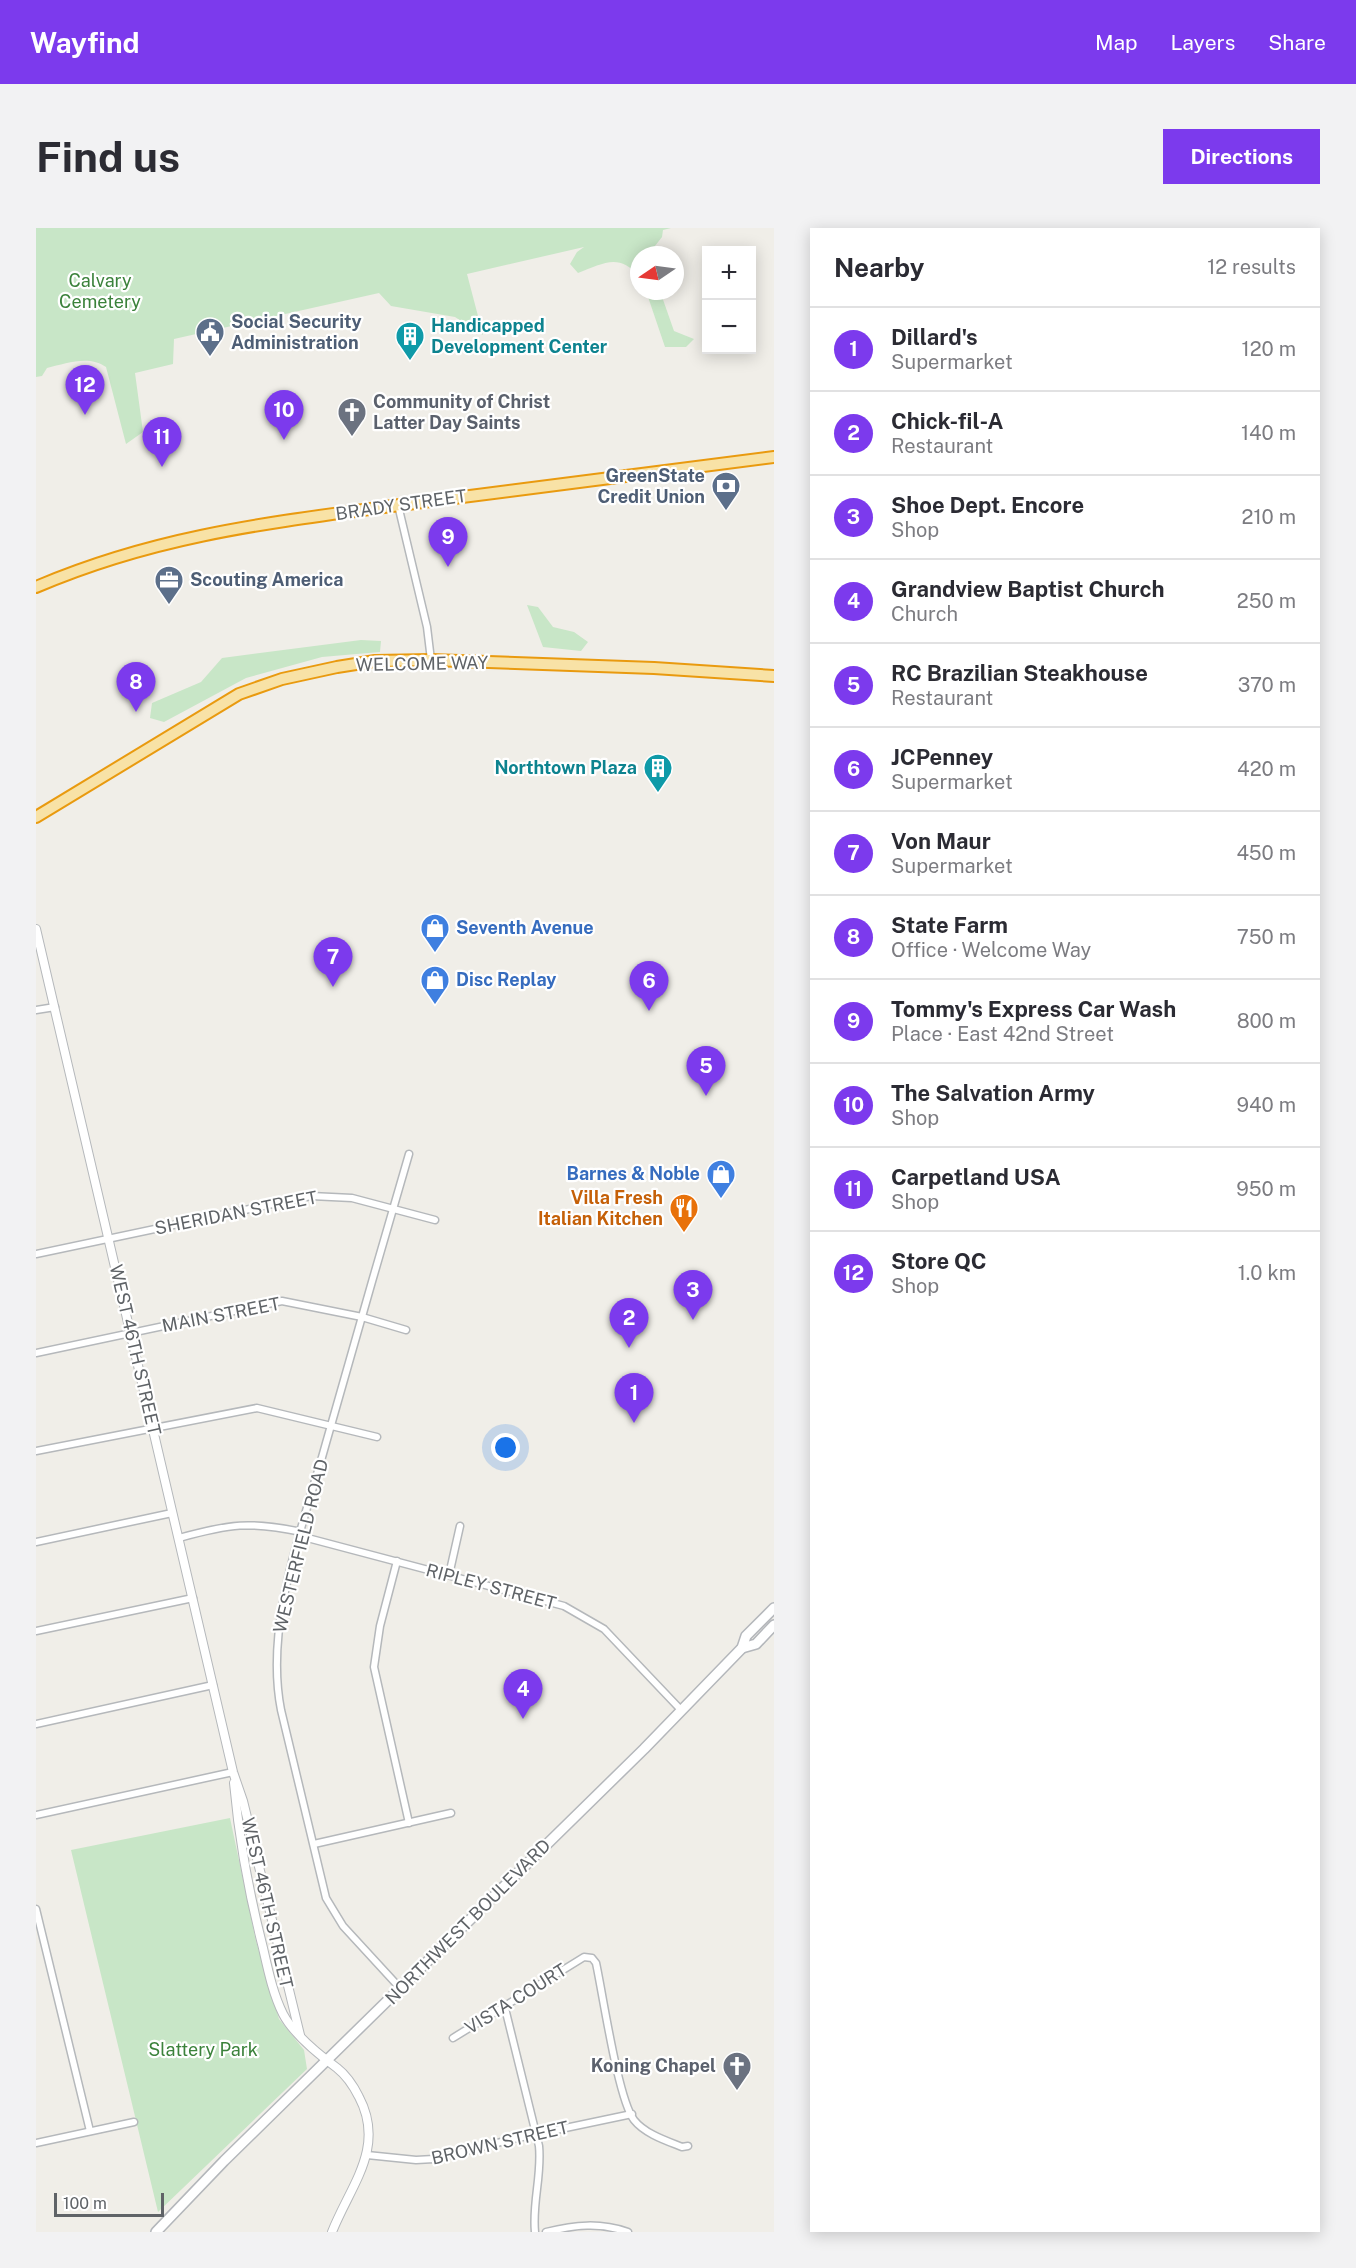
<!DOCTYPE html>
<html lang="en">
<head>
<meta charset="utf-8">
<style>
	body { margin:0; font-family:"Public Sans",sans-serif; background:#f2f2f3; color:#2b2b33 }
	.controls { position:absolute; right:18px; top:18px; display:grid; overflow:hidden; border-radius:0px; box-shadow:0 3px 15px #0003 }
	.controls button { width:54px; height:54px; display:grid; place-items:center; padding:0; border:0; border-bottom:2px solid #e1e1e2; background:#fff; color:#2b2b33; font:30px sans-serif }
	.compass { position:absolute; left:594px; top:18px; width:54px; height:54px; border-radius:50%; background:#fff; box-shadow:0 3px 15px #0003; rotate:257deg }
	.scale { position:absolute; left:18px; bottom:15px; width:110px; box-sizing:border-box; padding-left:6px; border:3px solid #5f6367; border-top:0; font-size:16px; line-height:21px; white-space:nowrap; color:#5f6367; -webkit-text-stroke:4px #fff; paint-order:stroke }
	.you { position:absolute; left:470px; top:1220px; width:21px; height:21px; margin:-15px; border:4px solid #fff; border-radius:50%; background:#1a73e8; box-shadow:0 0 0 9px #1a73e833 }
	.badge { display:grid; place-items:center; width:39px; height:39px; border-radius:50%; background:#7c3aed; color:#fff; font-size:20px; font-weight:700 }
	.pin { position:absolute; translate:-50% -50px; filter:drop-shadow(0 2px 3px #0008) }
	.pin::after { content:''; position:absolute; top:32px; width:21px; height:18px; background:inherit; clip-path:polygon(0 0,100% 0,50% 100%) }
	.list { margin:0; padding:0; list-style:none }
	h2 { display:flex; justify-content:space-between; align-items:center; height:78px; margin:0; padding:0 24px; font-size:26px }
	h2 small { font-size:20px; font-weight:400; color:#7c7c81 }
	.list li { display:grid; grid-template-columns:39px 1fr auto; gap:18px; align-items:center; box-sizing:border-box; height:84px; padding:0 24px; border-top:2px solid #e1e1e2 }
	.list b { display:block; font-size:22px; white-space:nowrap }
	.list p { margin:0; font-size:20px; white-space:nowrap; color:#7c7c81 }
	.list em { font-size:20px; font-style:normal; color:#7c7c81 }
	.map { position:relative; flex:none; width:738px; height:2004px; overflow:hidden; border-radius:0px }
	header { display:flex; align-items:center; gap:36px; box-sizing:border-box; height:84px; padding:0 30px; background:#7c3aed; color:#fff }
	header strong { font-size:28px }
	nav { display:flex; gap:33px; margin-inline-start:auto; font-size:21px }
	.intro { display:flex; align-items:center; justify-content:space-between; box-sizing:border-box; height:144px; padding:0 36px }
	h1 { margin:0; font-size:42px }
	.button { padding:15px 27px; border-radius:0px; background:#7c3aed; color:#fff; font-size:21px; font-weight:700 }
	main { display:flex; gap:36px; padding:0 36px }
	aside { flex:1; background:#fff; border-radius:0px; box-shadow:0 3px 15px #0003 }
	.map>svg:first-child { display:block }
</style>
</head>
<body>
<header>
<strong>Wayfind</strong>
<nav><a>Map</a><a>Layers</a><a>Share</a></nav>
</header>
<div class="intro"><h1>Find us</h1><a class="button">Directions</a></div>
<main>
<div class="map">
<svg width="738" height="2004" viewBox="0 0 738 2004">
	<rect width="100%" height="100%" fill="#f0eee8"/>
	<!-- green -->
	<g fill="#c8e6c7">
		<path d="M 0,0 L 635,0 L 627,2 L 626,9 L 615,23 L 616,27 L 603,27 L 603,49 C 583,24 567,36 542,45 L 534,36 L 541,24 L 548,19 L 431,46 L 447,107 L 419,89 L 355,78 L 343,65 L 138,111 L 137,136 L 99,145 L 107,204 L 90,216 L 70,139 C 53,127 31,135 11,140 L 6,148 L 0,149 Z"/>
		<path d="M 610,63 L 624,63 L 638,103 L 658,111 L 650,119 L 629,119 Z"/>
		<path d="M 491,377 L 502,379 L 517,399 L 538,404 L 552,414 L 545,423 L 507,419 Z"/>
		<path d="M 325,412 L 345,413 L 344,424 L 286,429 L 210,450 L 128,494 L 114,490 L 116,475 L 165,454 L 186,430 Z"/>
		<path d="M 194,1590 L 220,1713 L 243,1791 L 268,1822 L 271,1841 L 122,1984 L 35,1622 Z"/>
	</g>
	<g fill="none" stroke-linecap="round" stroke-linejoin="round">
		<!-- minor casing -->
		<g stroke="#b5b8bb" stroke-width="9">
			<g id="minor">
				<path d="M 362,277 L 391,399 L 395,432"/>
				<path d="M 0,782 L 19,779"/>
				<path d="M 0,1026 L 275,968 L 316,970 L 399,992"/>
				<path d="M 0,1125 L 246,1073 L 326,1089 L 370,1102"/>
				<path d="M 0,1223 L 221,1180 L 341,1209"/>
				<path d="M 264,1308 L 528,1378 L 568,1401 L 645,1482"/>
				<path d="M 143,1310 C 194,1296 213,1293 266,1304"/>
				<path d="M 0,1314 L 136,1285"/>
				<path d="M 361,1333 L 344,1398 L 338,1439 L 373,1595"/>
				<path d="M 413,1347 L 424,1298"/>
				<path d="M 0,1403 L 157,1370"/>
				<path d="M 0,1496 L 177,1457"/>
				<path d="M 0,1587 L 197,1544"/>
				<path d="M 278,1616 L 415,1585"/>
				<path d="M 0,1681 L 54,1903"/>
				<path d="M 364,1760 L 307,1698 L 290,1670 L 245,1482 C 228,1395 267,1299 290,1215 C 317,1119 345,1022 373,926"/>
				<path d="M 468,1776 L 503,1918 C 506,1947 496,1975 499,2004"/>
				<path d="M 417,1810 L 548,1729 L 556,1730 L 560,1735 C 567,1767 582,1871 598,1892 C 609,1906 631,1913 646,1919 L 652,1918"/>
				<path d="M 0,1915 L 98,1894"/>
				<path d="M 331,1927 L 380,1932 L 398,1931 L 477,1911 L 596,1886"/>
				<path d="M 510,2004 C 539,1997 563,1994 592,2004"/>
			</g>
		</g>
		<!-- tertiary casing -->
		<g stroke="#b5b8bb" stroke-width="10">
			<g id="tertiary">
				<path d="M 0,701 L 197,1544 L 207,1573 L 264,1807"/>
				<path d="M 198,1555 C 203,1611 213,1666 227,1720 C 232,1742 237,1766 247,1786 C 258,1807 282,1826 301,1840 C 310,1847 318,1859 323,1869 C 350,1920 314,1958 296,2004"/>
			</g>
		</g>
		<!-- secondary casing -->
		<g stroke="#b4b7bb" stroke-width="12">
			<g id="secondary">
				<path d="M 706,1420 L 720,1416 L 738,1397"/>
				<path d="M 120,2004 L 188,1933 L 608,1521 L 706,1420 L 710,1408 L 738,1380"/>
			</g>
		</g>
		<!-- trunk casing -->
		<g stroke="#e99a0f" stroke-width="14">
			<g id="trunk">
				<path d="M 0,359 C 119,308 230,295 356,278 C 483,261 611,246 738,229"/>
				<path d="M 0,589 L 203,466 L 246,451 L 301,439 L 339,433 L 395,432 L 618,440 L 738,448"/>
			</g>
		</g>
		<!-- minor -->
		<use href="#minor" stroke="#fff" stroke-width="6"/>
		<!-- tertiary -->
		<use href="#tertiary" stroke="#fff" stroke-width="8"/>
		<!-- secondary -->
		<use href="#secondary" stroke="#fff" stroke-width="9"/>
		<!-- trunk -->
		<use href="#trunk" stroke="#f8e2a6" stroke-width="10"/>
	</g>
	<!-- icons -->
	<defs>
		<g id="civic-pin" transform="scale(1.5)"><path d="M0 17L-7.5 6A9.5 9.5 0 1 1 7.5 6Z" fill="#5c6f8a" stroke="#fff"/><path d="M-.6-6.5H3V-4.5H.6V-3L4-1V1h2V6H-6V1h2V-1L-.6-3ZM-1.2 2.5V6h2.4V2.5Z" fill="#fff"/></g>
		<g id="building-pin" transform="scale(1.5)"><path d="M0 17L-7.5 6A9.5 9.5 0 1 1 7.5 6Z" fill="#0f9aa8" stroke="#fff"/><path d="M-4-6H4V6H1V3H-1V6H-4ZM-2.5-4.3h1.7v1.8h-1.7ZM.8-4.3h1.7v1.8H.8ZM-2.5-1h1.7V.8h-1.7ZM.8-1h1.7V.8H.8Z" fill="#fff"/></g>
		<g id="church-pin" transform="scale(1.5)"><path d="M0 17L-7.5 6A9.5 9.5 0 1 1 7.5 6Z" fill="#6b7280" stroke="#fff"/><path d="M-1.2-6h2.4v3.5h3.3v2.4h-3.3V6h-2.4V-.1h-3.3v-2.4h3.3Z" fill="#fff"/></g>
		<g id="bank-pin" transform="scale(1.5)"><path d="M0 17L-7.5 6A9.5 9.5 0 1 1 7.5 6Z" fill="#5c6f8a" stroke="#fff"/><path d="M-6-4H6V4H-6ZM0-2.3a2.3 2.3 0 1 0 0 4.6a2.3 2.3 0 1 0 0-4.6Z" fill="#fff"/></g>
		<g id="office-pin" transform="scale(1.5)"><path d="M0 17L-7.5 6A9.5 9.5 0 1 1 7.5 6Z" fill="#5c6f8a" stroke="#fff"/><path d="M-6-3h4V-5.5h4V-3h4V5H-6ZM-1-4.5V-3h2v-1.5ZM-6 0V1H6V0Z" fill="#fff"/></g>
		<g id="shop-pin" transform="scale(1.5)"><path d="M0 17L-7.5 6A9.5 9.5 0 1 1 7.5 6Z" fill="#3f7fe0" stroke="#fff"/><path d="M-5-2.5h2.3a2.7 3.5 0 0 1 5.4 0H5L5.5 6h-11ZM-1.5-2.5h3a1.5 2.3 0 0 0-3 0Z" fill="#fff"/></g>
		<g id="restaurant-pin" transform="scale(1.5)"><path d="M0 17L-7.5 6A9.5 9.5 0 1 1 7.5 6Z" fill="#e8710a" stroke="#fff"/><path d="M-5-6h1v4h1v-4h1v4h1v-4h1v5L-1.5 .5V6h-2V.5L-5-1ZM5-6V6H3V1.5H1.5Q1.5-4 5-6Z" fill="#fff"/></g>
	</defs>
	<g fill-rule="evenodd">
		<use href="#civic-pin" x="174" y="104"/>
		<use href="#building-pin" x="374" y="108"/>
		<use href="#church-pin" x="316" y="184"/>
		<use href="#bank-pin" x="690" y="258"/>
		<use href="#office-pin" x="133" y="352"/>
		<use href="#building-pin" x="622" y="540"/>
		<use href="#shop-pin" x="399" y="700"/>
		<use href="#shop-pin" x="399" y="752"/>
		<use href="#shop-pin" x="685" y="946"/>
		<use href="#restaurant-pin" x="648" y="980"/>
		<use href="#church-pin" x="701" y="1838"/>
	</g>
	<g text-anchor="middle" stroke-width="4.5" stroke-linejoin="round" paint-order="stroke">
		<!-- park labels -->
		<g font-size="18" fill="#3b823b" stroke="#fff">
			<text x="64" y="59">Calvary<tspan x="64" dy="21">Cemetery</tspan></text>
			<text x="167" y="1828">Slattery Park</text>
		</g>
		<!-- service labels -->
		<g font-size="18" font-weight="bold" fill="#4e5e75" stroke="#fff" text-anchor="start">
			<text x="195" y="100">Social Security<tspan x="195" dy="21">Administration</tspan></text>
			<text x="669" y="254" text-anchor="end">GreenState<tspan x="669" dy="21">Credit Union</tspan></text>
			<text x="154" y="358">Scouting America</text>
		</g>
		<!-- culture labels -->
		<g font-size="18" font-weight="bold" fill="#0d838f" stroke="#fff" text-anchor="start">
			<text x="395" y="104">Handicapped<tspan x="395" dy="21">Development Center</tspan></text>
			<text x="601" y="546" text-anchor="end">Northtown Plaza</text>
		</g>
		<!-- worship labels -->
		<g font-size="18" font-weight="bold" fill="#5b616d" stroke="#fff" text-anchor="start">
			<text x="337" y="180">Community of Christ<tspan x="337" dy="21">Latter Day Saints</tspan></text>
			<text x="680" y="1844" text-anchor="end">Koning Chapel</text>
		</g>
		<!-- street labels -->
		<g font-size="18" fill="#5f6367" stroke="#fff">
			<text transform="translate(365 277) rotate(-8)" y="6">BRADY STREET</text>
			<text transform="translate(386 436) rotate(-1)" y="6">WELCOME WAY</text>
			<text transform="translate(200 985) rotate(-11)" y="6">SHERIDAN STREET</text>
			<text transform="translate(185 1087) rotate(-11)" y="6">MAIN STREET</text>
			<text transform="translate(99 1122) rotate(77)" y="6">WEST 46TH STREET</text>
			<text transform="translate(265 1318) rotate(-76)" y="6">WESTERFIELD ROAD</text>
			<text transform="translate(455 1359) rotate(15)" y="6">RIPLEY STREET</text>
			<text transform="translate(231 1675) rotate(77)" y="6">WEST 46TH STREET</text>
			<text transform="translate(432 1694) rotate(-45)" y="6">NORTHWEST BOULEVARD</text>
			<text transform="translate(480 1771) rotate(-32)" y="6">VISTA COURT</text>
			<text transform="translate(464 1915) rotate(-13)" y="6">BROWN STREET</text>
		</g>
		<!-- shop labels -->
		<g font-size="18" font-weight="bold" fill="#366cbe" stroke="#fff" text-anchor="start">
			<text x="420" y="706">Seventh Avenue</text>
			<text x="420" y="758">Disc Replay</text>
			<text x="664" y="952" text-anchor="end">Barnes &amp; Noble</text>
		</g>
		<!-- food labels -->
		<g font-size="18" font-weight="bold" fill="#c56008" stroke="#fff" text-anchor="end">
			<text x="627" y="976">Villa Fresh<tspan x="627" dy="21">Italian Kitchen</tspan></text>
		</g>
	</g>
</svg>
<div class="controls">
<button>+</button>
<button>−</button>
</div>
<svg class="compass" viewBox="-18 -18 36 36"><path d="M0-13l5 13h-10z" fill="#e53935"/><path d="M0 13l5-13h-10z" fill="#7c7c81"/></svg>
<div class="scale">100 m</div>
<div class="you"></div>
<div class="pin badge" style="left:598px;top:1195px">1</div>
<div class="pin badge" style="left:593px;top:1120px">2</div>
<div class="pin badge" style="left:657px;top:1092px">3</div>
<div class="pin badge" style="left:487px;top:1491px">4</div>
<div class="pin badge" style="left:670px;top:868px">5</div>
<div class="pin badge" style="left:613px;top:783px">6</div>
<div class="pin badge" style="left:297px;top:759px">7</div>
<div class="pin badge" style="left:100px;top:484px">8</div>
<div class="pin badge" style="left:412px;top:339px">9</div>
<div class="pin badge" style="left:248px;top:212px">10</div>
<div class="pin badge" style="left:126px;top:239px">11</div>
<div class="pin badge" style="left:49px;top:187px">12</div>
</div>
<aside>
<h2>Nearby<small>12 results</small></h2>
<ul class="list">
<li><span class="badge">1</span><div><b>Dillard's</b><p>Supermarket</p></div><em>120 m</em></li>
<li><span class="badge">2</span><div><b>Chick-fil-A</b><p>Restaurant</p></div><em>140 m</em></li>
<li><span class="badge">3</span><div><b>Shoe Dept. Encore</b><p>Shop</p></div><em>210 m</em></li>
<li><span class="badge">4</span><div><b>Grandview Baptist Church</b><p>Church</p></div><em>250 m</em></li>
<li><span class="badge">5</span><div><b>RC Brazilian Steakhouse</b><p>Restaurant</p></div><em>370 m</em></li>
<li><span class="badge">6</span><div><b>JCPenney</b><p>Supermarket</p></div><em>420 m</em></li>
<li><span class="badge">7</span><div><b>Von Maur</b><p>Supermarket</p></div><em>450 m</em></li>
<li><span class="badge">8</span><div><b>State Farm</b><p>Office · Welcome Way</p></div><em>750 m</em></li>
<li><span class="badge">9</span><div><b>Tommy's Express Car Wash</b><p>Place · East 42nd Street</p></div><em>800 m</em></li>
<li><span class="badge">10</span><div><b>The Salvation Army</b><p>Shop</p></div><em>940 m</em></li>
<li><span class="badge">11</span><div><b>Carpetland USA</b><p>Shop</p></div><em>950 m</em></li>
<li><span class="badge">12</span><div><b>Store QC</b><p>Shop</p></div><em>1.0 km</em></li>
</ul>
</aside>
</main>
</body>
</html>
